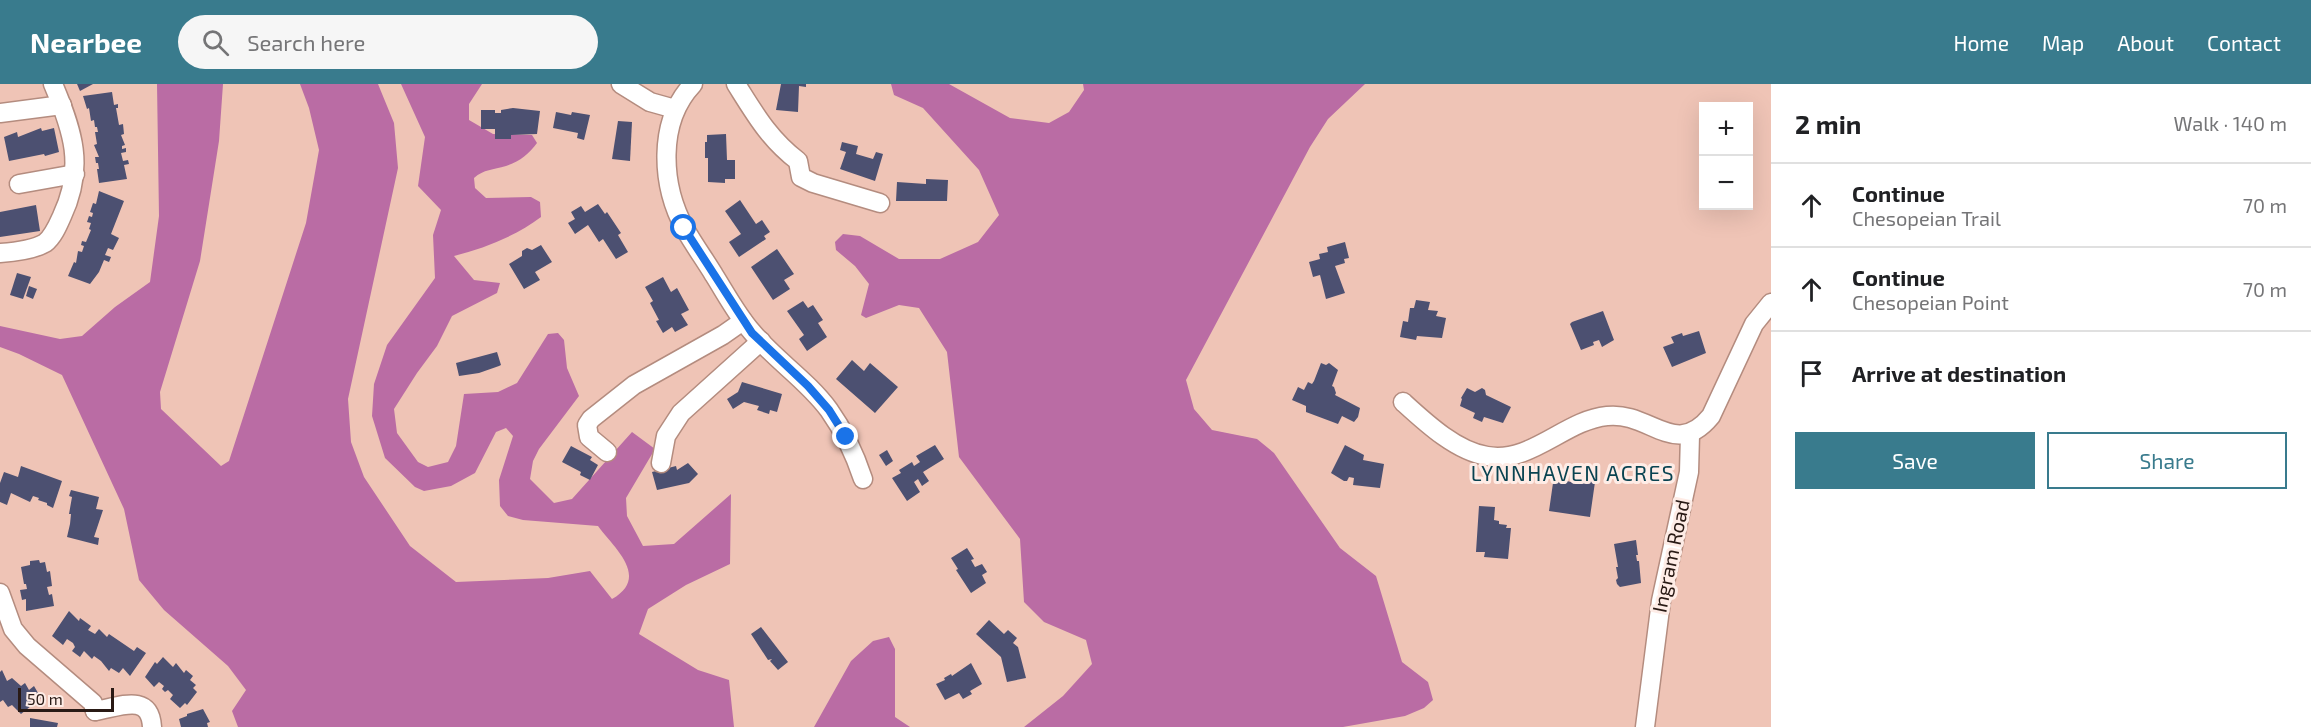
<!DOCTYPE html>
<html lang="en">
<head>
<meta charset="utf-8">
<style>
	body { margin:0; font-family:"Exo 2",sans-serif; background:#f6f6f6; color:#202124 }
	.controls { position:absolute; right:18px; top:18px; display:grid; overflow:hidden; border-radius:0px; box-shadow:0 6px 24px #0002 }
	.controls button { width:54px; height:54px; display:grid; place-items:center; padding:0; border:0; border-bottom:2px solid #e0e0e0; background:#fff; color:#202124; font:30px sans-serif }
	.scale { position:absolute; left:18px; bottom:15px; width:96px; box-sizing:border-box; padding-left:6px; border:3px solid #291a15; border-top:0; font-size:16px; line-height:21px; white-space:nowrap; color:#291a15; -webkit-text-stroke:4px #feece6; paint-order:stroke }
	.stop { position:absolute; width:18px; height:18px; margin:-14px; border:4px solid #1a73e8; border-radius:50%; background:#fff }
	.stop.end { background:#1a73e8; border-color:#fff; box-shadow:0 2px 6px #0008 }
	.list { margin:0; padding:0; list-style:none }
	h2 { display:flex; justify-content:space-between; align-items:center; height:78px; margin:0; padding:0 24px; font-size:26px }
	h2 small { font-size:20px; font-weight:400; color:#757577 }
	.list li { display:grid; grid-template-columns:39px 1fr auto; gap:18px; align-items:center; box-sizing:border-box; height:84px; padding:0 24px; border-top:2px solid #e0e0e0 }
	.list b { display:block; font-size:22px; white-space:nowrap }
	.list p { margin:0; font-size:20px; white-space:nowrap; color:#757577 }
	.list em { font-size:20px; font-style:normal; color:#757577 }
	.actions { display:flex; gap:12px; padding:18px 24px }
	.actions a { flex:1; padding:14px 0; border:2px solid #397b8d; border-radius:0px; text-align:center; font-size:21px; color:#397b8d }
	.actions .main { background:#397b8d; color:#fff }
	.icon { flex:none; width:33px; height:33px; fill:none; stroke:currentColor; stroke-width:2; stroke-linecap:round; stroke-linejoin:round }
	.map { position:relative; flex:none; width:1771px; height:643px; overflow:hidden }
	header { display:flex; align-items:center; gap:36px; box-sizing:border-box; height:84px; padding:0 30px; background:#397b8d; color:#fff }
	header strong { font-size:28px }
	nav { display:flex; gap:33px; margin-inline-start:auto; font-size:21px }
	.search { width:420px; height:54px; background:#f6f6f6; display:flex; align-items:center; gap:15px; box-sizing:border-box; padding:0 21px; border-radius:33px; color:#757577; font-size:22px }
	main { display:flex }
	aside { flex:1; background:#fff }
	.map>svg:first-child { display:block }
</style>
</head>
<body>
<header>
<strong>Nearbee</strong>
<div class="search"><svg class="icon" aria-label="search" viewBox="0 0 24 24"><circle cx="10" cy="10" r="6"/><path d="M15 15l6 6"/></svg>Search here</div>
<nav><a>Home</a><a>Map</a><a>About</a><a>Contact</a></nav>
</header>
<main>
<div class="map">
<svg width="1771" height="643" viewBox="0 0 1771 643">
	<rect width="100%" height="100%" fill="#efc4b6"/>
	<!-- water -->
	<g fill="#ba6ca4">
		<path d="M 157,0 L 223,0 L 219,57 L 200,177 L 160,308 L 161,325 L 221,382 L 229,377 L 306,139 L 319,66 L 309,24 L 300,0 L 378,0 L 394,39 L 398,84 L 348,315 L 351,358 L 364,393 L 410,462 L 456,498 L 548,494 L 590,487 L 612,515 C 650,493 615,465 598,442 L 523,436 L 508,432 L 500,422 L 499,396 L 513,352 L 506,344 L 496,348 L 475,389 L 451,402 L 424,407 L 415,403 L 385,374 L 372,332 L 374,300 L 387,261 L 435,194 L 433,151 L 441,126 L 418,102 L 425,53 L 401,0 L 482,0 L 469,20 L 469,36 L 493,50 L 532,51 L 537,59 C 529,70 519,78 506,82 C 493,86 484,85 474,94 L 475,104 L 486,114 L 531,113 L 540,118 L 541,133 C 516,152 485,164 454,172 L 474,196 L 500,199 L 497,209 L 452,232 L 437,262 L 417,289 L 394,325 L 397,349 L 418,378 L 428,383 L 448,378 L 456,362 L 464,310 L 498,308 L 517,299 L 548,250 L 558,249 L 564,256 L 567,284 L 579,312 L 539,365 L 533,377 L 530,395 L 554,419 L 572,415 L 632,348 L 655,365 L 626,414 L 627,432 L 643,462 L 674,460 L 731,410 L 730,480 L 686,501 L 648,525 L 639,550 L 698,586 L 729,596 L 734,643 L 238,643 L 232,627 L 246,606 L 228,582 L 164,526 L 139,496 L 124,425 L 62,291 L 19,270 L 0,263 L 0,242 L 60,255 L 82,252 L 115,223 L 150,198 L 159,132 Z"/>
		<path d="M 891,0 L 949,0 L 1010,34 L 1049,39 L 1069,28 L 1084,6 L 1083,0 L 1365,0 L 1328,35 L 1310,63 L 1186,296 L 1194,325 L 1212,346 L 1257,355 L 1274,369 L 1340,464 L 1376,492 L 1402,578 L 1428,598 L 1433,616 L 1424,624 L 1405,632 L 1343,643 L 1024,643 L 1063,612 L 1092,580 L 1086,556 L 1044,538 L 1024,518 L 1020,455 L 959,373 L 947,268 L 919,224 L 899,221 L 866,234 L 861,231 L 869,200 L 855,182 L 836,166 L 835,158 L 843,150 L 860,152 L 899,175 L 940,175 L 978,158 L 999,131 L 979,86 L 923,24 L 894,11 Z"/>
		<path d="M 889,553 L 895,565 L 895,633 L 910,643 L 814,643 L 851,577 L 873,557 Z"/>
	</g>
	<!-- building -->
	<g fill="#4c5071">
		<path d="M 77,0 L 93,0 L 80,7 Z"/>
		<path d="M 781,0 L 806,0 L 806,3 L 799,2 L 798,28 L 776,26 Z"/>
		<path d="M 112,8 L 114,21 L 118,20 L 118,24 L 116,24 L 119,41 L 123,40 L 124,50 L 121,51 L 125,61 L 122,62 L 122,65 L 126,64 L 126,68 L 121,69 L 123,77 L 128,76 L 129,80 L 124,81 L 127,95 L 99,99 L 97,85 L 99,85 L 98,79 L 96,79 L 95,73 L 99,73 L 94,61 L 97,60 L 95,48 L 98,48 L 97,43 L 95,43 L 94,36 L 91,37 L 89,24 L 87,25 L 83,12 Z"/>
		<path d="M 513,24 L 540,27 L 537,50 L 511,51 L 511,55 L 495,55 L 495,45 L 481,45 L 481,26 L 495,26 L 495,29 L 501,29 L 501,26 Z"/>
		<path d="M 556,28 L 571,31 L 572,28 L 590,31 L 584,56 L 577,54 L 578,49 L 553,44 Z"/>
		<path d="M 618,37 L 632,38 L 630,77 L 612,75 Z"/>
		<path d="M 41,44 L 42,47 L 54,44 L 59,68 L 45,72 L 44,70 L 9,77 L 4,53 L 17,48 L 18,53 Z"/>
		<path d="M 726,50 L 727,76 L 735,76 L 735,95 L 725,95 L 725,99 L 708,98 L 708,74 L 705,74 L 705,58 L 707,58 L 707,51 Z"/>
		<path d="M 842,58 L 858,62 L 856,70 L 873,75 L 876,68 L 883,70 L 875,97 L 840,85 L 846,68 L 840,66 Z"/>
		<path d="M 926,95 L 948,96 L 947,117 L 896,117 L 897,98 L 926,100 Z"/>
		<path d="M 99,107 L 124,117 L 111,150 L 119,154 L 113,166 L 108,164 L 105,171 L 111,173 L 109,178 L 104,176 L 99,188 L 90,200 L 68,192 L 74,178 L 76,179 L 78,167 L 82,168 L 84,162 L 81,161 L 82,157 L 86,158 L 91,146 L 89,145 L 91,139 L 87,138 L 89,132 L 92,133 L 93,129 L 90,128 L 93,119 L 96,120 Z"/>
		<path d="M 740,116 L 756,140 L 762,136 L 770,148 L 764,152 L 766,155 L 739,173 L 729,158 L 741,150 L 725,127 Z"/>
		<path d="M 598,120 L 605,130 L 607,128 L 621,149 L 618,151 L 628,168 L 616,175 L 603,155 L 599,158 L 588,141 L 575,150 L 568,139 L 575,135 L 571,128 L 581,122 L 585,128 Z"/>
		<path d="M 36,121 L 40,147 L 0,153 L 0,128 Z"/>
		<path d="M 1345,158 L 1349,174 L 1344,175 L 1345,179 L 1335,182 L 1345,209 L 1326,215 L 1320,191 L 1313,193 L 1309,178 L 1320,175 L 1319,170 L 1328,168 L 1327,163 Z"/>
		<path d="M 541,161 L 552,178 L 535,188 L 540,196 L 524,205 L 509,180 L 522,172 L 522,167 L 527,164 L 532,166 Z"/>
		<path d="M 777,165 L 794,190 L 784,196 L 790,205 L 773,216 L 751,183 Z"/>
		<path d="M 17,189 L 31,193 L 23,215 L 10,211 Z"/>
		<path d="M 663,193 L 671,208 L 677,204 L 689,226 L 681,230 L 688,241 L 675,248 L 672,243 L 663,249 L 656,237 L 659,236 L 650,219 L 653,217 L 645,203 Z"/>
		<path d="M 29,202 L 37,205 L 33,215 L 26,212 Z"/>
		<path d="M 1416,216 L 1430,218 L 1428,226 L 1438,227 L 1436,232 L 1446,234 L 1442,254 L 1417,252 L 1416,256 L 1400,253 L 1403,237 L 1408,238 L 1410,224 L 1414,224 Z"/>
		<path d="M 803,217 L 808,224 L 813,221 L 823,236 L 818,239 L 827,253 L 807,267 L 799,255 L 804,251 L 787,227 Z"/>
		<path d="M 1603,227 L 1614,256 L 1602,263 L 1599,256 L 1593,258 L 1594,261 L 1581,266 L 1570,240 L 1572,238 Z"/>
		<path d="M 1699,247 L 1706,269 L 1672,283 L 1663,263 L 1674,259 L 1671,253 L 1682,249 L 1683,252 Z"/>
		<path d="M 497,268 L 501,281 L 499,282 L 479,289 L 459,292 L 456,279 Z"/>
		<path d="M 852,276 L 864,287 L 870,279 L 898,303 L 875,329 L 836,295 Z"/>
		<path d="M 1321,279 L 1326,281 L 1329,279 L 1338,286 L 1332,302 L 1334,303 L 1336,309 L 1335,311 L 1360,324 L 1358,333 L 1354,338 L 1342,332 L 1338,340 L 1306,328 L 1306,322 L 1292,316 L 1298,303 L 1304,306 L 1308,298 L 1312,300 L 1314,297 Z"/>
		<path d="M 742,298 L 782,310 L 777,328 L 770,326 L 769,330 L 757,326 L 759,322 L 744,318 L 733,325 L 727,315 L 738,308 Z"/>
		<path d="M 1467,304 L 1475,308 L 1482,304 L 1485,306 L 1486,311 L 1511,323 L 1503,339 L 1484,333 L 1482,338 L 1473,334 L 1475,329 L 1460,322 L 1462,315 L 1461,314 Z"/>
		<path d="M 935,361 L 944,375 L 923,388 L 929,397 L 922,402 L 918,395 L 914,398 L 920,408 L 907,417 L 892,394 L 901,389 L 899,386 L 912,378 L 914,382 L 920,378 L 916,372 Z"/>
		<path d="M 1345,361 L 1364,371 L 1363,376 L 1384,380 L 1380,404 L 1353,401 L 1354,394 L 1349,393 L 1347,397 L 1344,397 L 1331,389 Z"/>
		<path d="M 571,362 L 592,373 L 590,376 L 598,381 L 590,396 L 580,391 L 581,388 L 562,378 Z"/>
		<path d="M 887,366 L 893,377 L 886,382 L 879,371 Z"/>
		<path d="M 688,379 L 698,390 L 689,399 L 657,406 L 652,388 L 676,382 L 677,386 Z"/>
		<path d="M 21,382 L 62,397 L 53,424 L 47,421 L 47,419 L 38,416 L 39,414 L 33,412 L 30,418 L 11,409 L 7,421 L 0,418 L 0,399 L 4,388 L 18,393 Z"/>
		<path d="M 1580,395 L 1595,398 L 1590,433 L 1549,427 L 1553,399 L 1567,397 L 1579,400 Z"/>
		<path d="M 71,406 L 99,413 L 96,425 L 103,426 L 94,453 L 99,454 L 98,461 L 67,453 L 70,440 L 71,430 L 69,430 L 72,413 L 69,412 Z"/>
		<path d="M 1479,422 L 1495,423 L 1494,436 L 1499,437 L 1499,440 L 1507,441 L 1506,444 L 1511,444 L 1508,475 L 1484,473 L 1485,468 L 1476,468 Z"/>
		<path d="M 1636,456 L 1638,471 L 1636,471 L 1637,477 L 1639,477 L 1641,499 L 1620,503 L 1617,500 L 1616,496 L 1618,494 L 1616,483 L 1618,483 L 1614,460 Z"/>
		<path d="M 967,464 L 974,475 L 971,476 L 975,483 L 982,480 L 987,488 L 982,491 L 986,499 L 971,509 L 956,486 L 958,485 L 951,474 Z"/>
		<path d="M 39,476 L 40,479 L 45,478 L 47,488 L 50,487 L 52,502 L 47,503 L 49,511 L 52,510 L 54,522 L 26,527 L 26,515 L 22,516 L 20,506 L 27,505 L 26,500 L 24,500 L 21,483 L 30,481 L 30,477 Z"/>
		<path d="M 69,527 L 79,537 L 80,534 L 91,542 L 88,546 L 95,550 L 99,545 L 107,553 L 109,550 L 134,567 L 137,563 L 146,569 L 130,592 L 123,584 L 119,589 L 111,584 L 109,587 L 101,577 L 94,572 L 92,575 L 84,567 L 80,573 L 72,567 L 75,563 L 73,559 L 67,555 L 63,561 L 52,552 Z"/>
		<path d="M 989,536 L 1004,550 L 1008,546 L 1017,554 L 1013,559 L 1018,563 L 1026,594 L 1007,598 L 1001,573 L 976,550 Z"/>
		<path d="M 761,543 L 788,578 L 778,586 L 770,577 L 772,575 L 768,576 L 751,550 Z"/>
		<path d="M 163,573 L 173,583 L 176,579 L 184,589 L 186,586 L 193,592 L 190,596 L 196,601 L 193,604 L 197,608 L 187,621 L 185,619 L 180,624 L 170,615 L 173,611 L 168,606 L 165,608 L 162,605 L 164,602 L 159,598 L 154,603 L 145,593 L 155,578 L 157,580 Z"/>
		<path d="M 971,579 L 982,600 L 970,607 L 972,610 L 963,615 L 959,609 L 945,616 L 936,600 L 945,596 L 944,594 L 951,590 L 952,592 Z"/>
		<path d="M 2,586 L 7,597 L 12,594 L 21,602 L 25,599 L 29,606 L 34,602 L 41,614 L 21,630 L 12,621 L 8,623 L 3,616 L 0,618 L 0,588 Z"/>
		<path d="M 203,625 L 210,638 L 207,639 L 208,643 L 181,643 L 179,635 L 187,632 L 187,630 Z"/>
		<path d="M 30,634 L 58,639 L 57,643 L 30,643 Z"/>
	</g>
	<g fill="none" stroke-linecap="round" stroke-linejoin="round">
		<!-- minor casing -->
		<g stroke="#b48c7f" stroke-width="21">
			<g id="minor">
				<path d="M 621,0 L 650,18 L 675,25"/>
				<path d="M 693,0 C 657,38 661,101 685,145 C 694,161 705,176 714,191 C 726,210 737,231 752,248 C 775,276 807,296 829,326 C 844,347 855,371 863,395"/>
				<path d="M 736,0 C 755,30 769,55 798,77 L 801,93 L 813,99 L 880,119"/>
				<path d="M 0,29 L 62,21"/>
				<path d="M 19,100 L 75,90"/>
				<path d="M 0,169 C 14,168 33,166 45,159 C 53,153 58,141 62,132 C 85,83 73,47 53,0"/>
				<path d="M 1403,318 C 1426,339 1456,367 1487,372 C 1531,380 1565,336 1607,332 C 1650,327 1675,376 1711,332 L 1754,240 L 1771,219"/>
				<path d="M 607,368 L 589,353 L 587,341 L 591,335 L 634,301 L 723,251 L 743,237"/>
				<path d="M 661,379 L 666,352 L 681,329 L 761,257"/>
				<path d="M 0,509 L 13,545 L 27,562 L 93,619 L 95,627"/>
				<path d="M 95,627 C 117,624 150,607 152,643"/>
				<path d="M 1645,643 L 1661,517 L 1689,388 L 1690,351"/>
			</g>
		</g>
		<!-- minor -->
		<use href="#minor" stroke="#fff" stroke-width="18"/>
	</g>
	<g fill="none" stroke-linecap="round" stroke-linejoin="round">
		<!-- route -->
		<path stroke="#1a73e8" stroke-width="8" d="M 684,144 L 752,249 L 808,302 L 829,326 L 846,353"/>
	</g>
	<g text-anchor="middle" stroke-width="6" stroke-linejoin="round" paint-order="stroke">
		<!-- street labels -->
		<g font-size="20" fill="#291a15" stroke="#feece6">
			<text transform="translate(1671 472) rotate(-78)" y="7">Ingram Road</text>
		</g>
		<!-- neighbourhood labels -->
		<g font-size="21" letter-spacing="1.5" fill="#094351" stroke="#feece6">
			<text x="1573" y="397">LYNNHAVEN ACRES</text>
		</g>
	</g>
</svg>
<div class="controls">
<button>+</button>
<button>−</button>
</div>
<div class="scale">50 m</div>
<div class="stop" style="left:684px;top:144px"></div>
<div class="stop end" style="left:846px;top:353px"></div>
</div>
<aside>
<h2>2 min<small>Walk · 140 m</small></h2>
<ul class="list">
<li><svg class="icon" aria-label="ahead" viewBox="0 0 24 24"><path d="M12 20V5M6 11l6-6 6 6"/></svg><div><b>Continue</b><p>Chesopeian Trail</p></div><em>70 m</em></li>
<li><svg class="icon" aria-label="ahead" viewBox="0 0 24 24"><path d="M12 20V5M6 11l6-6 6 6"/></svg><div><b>Continue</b><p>Chesopeian Point</p></div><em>70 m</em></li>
<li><svg class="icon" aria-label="arrive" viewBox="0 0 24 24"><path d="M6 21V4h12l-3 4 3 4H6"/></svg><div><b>Arrive at destination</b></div></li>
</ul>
<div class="actions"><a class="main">Save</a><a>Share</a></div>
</aside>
</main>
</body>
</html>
